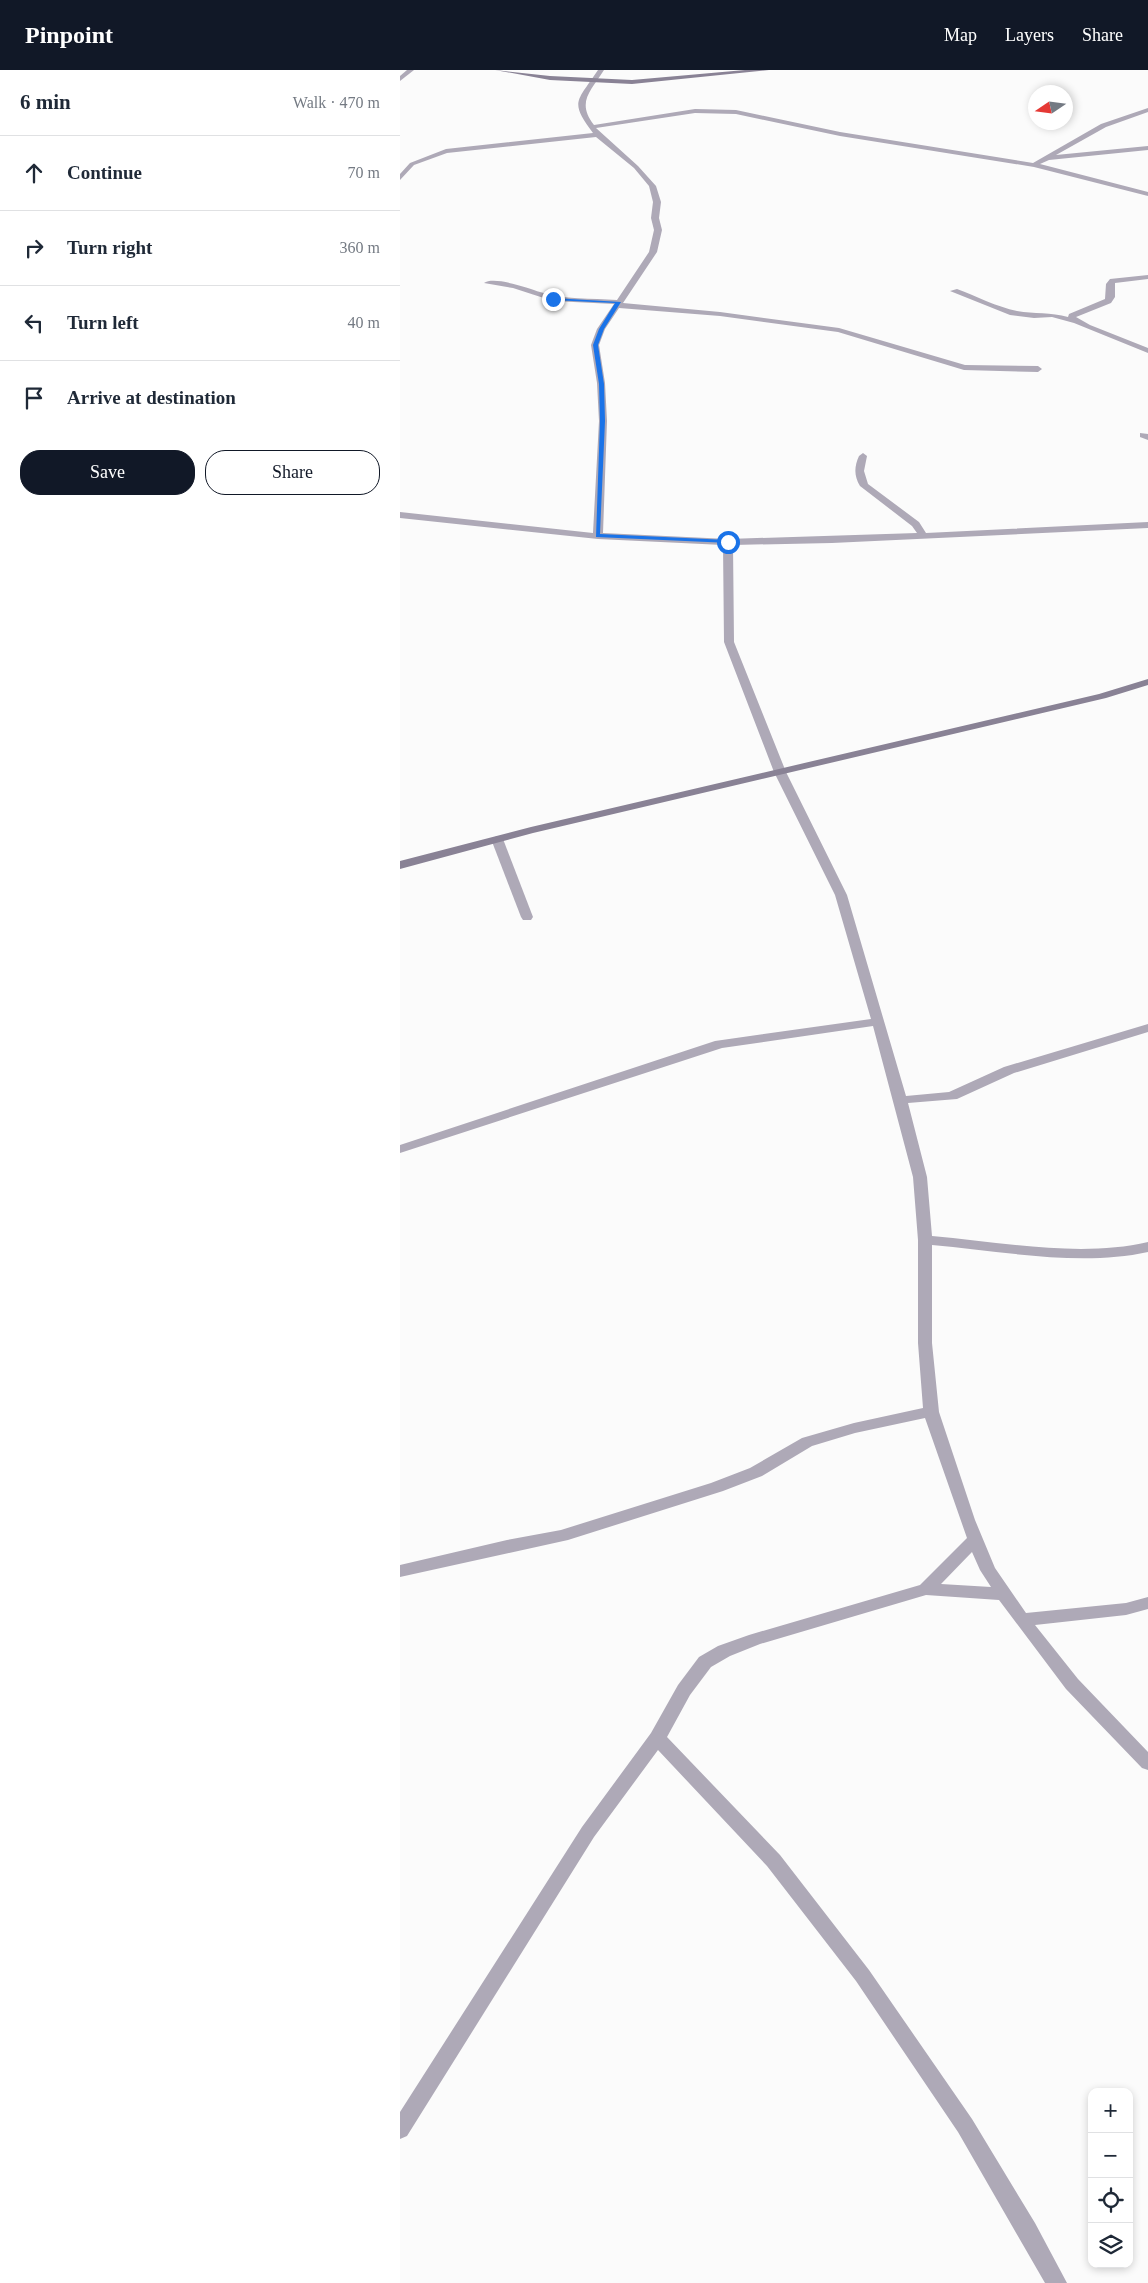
<!DOCTYPE html>
<html lang="en">
<head>
<meta charset="utf-8">
<style>
	body { margin:0; font-family:"Times New Roman",serif; background:#f2f2f3; color:#1f2937 }
	.controls { position:absolute; right:15px; bottom:15px; display:grid; overflow:hidden; border-radius:10px; box-shadow:0 2px 8px #0003 }
	.controls button { width:45px; height:45px; display:grid; place-items:center; padding:0; border:0; border-bottom:1px solid #e0e1e3; background:#fff; color:#1f2937; font:25px sans-serif }
	.compass { position:absolute; left:628px; top:15px; width:45px; height:45px; border-radius:50%; background:#fff; box-shadow:0 2px 8px #0003; rotate:257deg }
	.stop { position:absolute; width:15px; height:15px; margin:-11px; border:4px solid #1a73e8; border-radius:50%; background:#fff }
	.stop.end { background:#1a73e8; border-color:#fff; box-shadow:0 1px 5px #0008 }
	.list { margin:0; padding:0; list-style:none }
	h2 { display:flex; justify-content:space-between; align-items:center; height:65px; margin:0; padding:0 20px; font-size:21px }
	h2 small { font-size:16px; font-weight:400; color:#747a83 }
	.list li { display:grid; grid-template-columns:32px 1fr auto; gap:15px; align-items:center; box-sizing:border-box; height:75px; padding:0 20px; border-top:1px solid #e0e1e3 }
	.list b { display:block; font-size:19px; white-space:nowrap }
	.list em { font-size:16px; font-style:normal; color:#747a83 }
	.actions { display:flex; gap:10px; padding:15px 20px }
	.actions a { flex:1; padding:11px 0; border:1px solid #111827; border-radius:20px; text-align:center; font-size:18px; color:#111827 }
	.actions .main { background:#111827; color:#fff }
	.icon { flex:none; width:28px; height:28px; fill:none; stroke:currentColor; stroke-width:2; stroke-linecap:round; stroke-linejoin:round }
	.map { position:relative; flex:none; width:748px; height:2213px; overflow:hidden }
	header { display:flex; align-items:center; gap:30px; box-sizing:border-box; height:70px; padding:0 25px; background:#111827; color:#fff }
	header strong { font-size:24px }
	nav { display:flex; gap:28px; margin-inline-start:auto; font-size:18px }
	main { display:flex }
	aside { flex:1; background:#fff }
	.map>svg:first-child { display:block }
</style>
</head>
<body>
<header>
<strong>Pinpoint</strong>
<nav><a>Map</a><a>Layers</a><a>Share</a></nav>
</header>
<main>
<aside>
<h2>6 min<small>Walk · 470 m</small></h2>
<ul class="list">
<li><svg class="icon" aria-label="ahead" viewBox="0 0 24 24"><path d="M12 20V5M6 11l6-6 6 6"/></svg><div><b>Continue</b></div><em>70 m</em></li>
<li><svg class="icon" aria-label="right" viewBox="0 0 24 24"><path d="M7 20v-9h11M14 6l5 5-5 5"/></svg><div><b>Turn right</b></div><em>360 m</em></li>
<li><svg class="icon" aria-label="left" viewBox="0 0 24 24"><path d="M17 20v-9H6M10 6l-5 5 5 5"/></svg><div><b>Turn left</b></div><em>40 m</em></li>
<li><svg class="icon" aria-label="arrive" viewBox="0 0 24 24"><path d="M6 21V4h12l-3 4 3 4H6"/></svg><div><b>Arrive at destination</b></div></li>
</ul>
<div class="actions"><a class="main">Save</a><a>Share</a></div>
</aside>
<div class="map">
<svg width="748" height="2213" viewBox="0 0 748 2213">
	<rect width="100%" height="100%" fill="#fbfbfb"/>
	<g fill="none" stroke-linecap="round" stroke-linejoin="round">
		<!-- minor -->
		<g fill="#aea9b7" fill-rule="evenodd">
			<path d="M 7,0 L 14,0 L 0,11 L 0,6 Z"/>
			<path d="M 198,0 L 204,0 C 191,21 176,32 194,55 L 295,39 L 336,40 L 440,62 L 633,93 L 701,54 L 748,38 L 748,42 L 706,57 L 656,85 L 748,76 L 748,80 L 649,90 L 640,94 L 748,122 L 748,126 L 634,97 L 440,66 L 336,44 L 295,43 L 196,58 L 238,96 L 256,116 L 261,132 L 259,148 L 262,160 L 257,182 L 223,233 L 320,242 L 439,258 L 565,295 L 638,296 L 642,299 L 638,302 L 564,300 L 438,262 L 320,246 L 219,238 L 205,259 L 199,275 L 205,313 L 207,351 L 203,463 L 328,469 L 517,463 L 512,456 L 460,416 C 454,406 454,397 459,386 L 463,383 L 467,386 L 464,401 L 468,414 L 519,452 L 526,463 L 748,452 L 748,458 L 432,473 L 333,475 L 334,572 L 386,702 L 447,825 L 506,1026 L 549,1022 L 604,997 L 748,954 L 748,962 L 614,1003 L 557,1029 L 508,1033 L 527,1107 L 532,1166 C 601,1172 680,1188 748,1172 L 748,1182 C 680,1197 601,1181 532,1175 L 532,1273 L 539,1342 L 575,1450 L 595,1498 L 626,1543 L 726,1533 L 748,1527 L 748,1539 L 726,1545 L 635,1555 L 678,1609 L 748,1682 L 748,1700 L 742,1698 L 666,1619 L 599,1530 L 526,1525 L 360,1574 L 330,1586 L 311,1597 L 290,1625 L 267,1667 L 380,1785 L 469,1900 L 572,2049 L 635,2153 L 667,2213 L 645,2213 L 558,2062 L 456,1911 L 367,1796 L 258,1680 L 194,1767 L 7,2066 L 0,2069 L 0,2042 L 182,1757 L 251,1663 L 278,1615 L 299,1587 L 318,1576 L 349,1565 L 520,1515 L 567,1468 L 525,1348 L 455,1363 L 412,1376 L 362,1406 L 323,1421 L 168,1470 L 0,1507 L 0,1495 L 107,1470 L 161,1460 L 311,1413 L 350,1398 L 402,1368 L 454,1353 L 523,1338 L 518,1273 L 518,1170 L 513,1107 L 473,956 L 322,978 L 0,1083 L 0,1075 L 315,971 L 471,949 L 435,825 L 374,702 L 324,572 L 323,475 L 198,469 L 0,448 L 0,442 L 193,463 L 199,351 L 197,313 L 191,275 L 197,259 L 214,234 L 153,231 L 113,218 L 84,213 C 94,206 128,218 140,222 C 164,230 191,228 217,230 L 249,182 L 254,160 L 251,148 L 253,132 L 249,116 L 234,98 L 196,67 L 47,83 L 14,95 L 0,110 L 0,104 L 10,93 L 46,79 L 193,63 C 169,31 177,32 198,0 ZM 572,1482 L 580,1500 L 591,1517 L 541,1514 Z"/>
			<path d="M 748,205 L 748,209 L 715,213 L 715,227 L 711,233 L 676,247 L 690,255 L 748,278 L 748,283 L 674,253 L 652,247 L 634,248 L 610,245 L 550,221 L 557,219 C 576,226 597,237 617,241 C 634,244 651,242 668,247 L 669,244 L 705,229 L 706,214 L 710,209 Z"/>
			<path d="M 740,363 L 748,364 L 748,370 L 740,367 Z"/>
			<path d="M 97,766 L 103,769 L 133,847 L 131,850 L 123,850 L 121,847 L 91,769 Z"/>
		</g>
		<!-- secondary -->
		<g fill="#898295" fill-rule="evenodd">
			<path d="M 95,0 L 150,6 L 232,10 L 345,0 L 369,0 L 232,14 L 150,10 Z"/>
			<path d="M 748,609 L 748,615 L 706,628 L 133,763 L 0,799 L 0,791 L 131,757 L 699,624 Z"/>
		</g>
	</g>
	<!-- route -->
	<path fill="#1a73e8" d="M 153,228 L 221,232 L 204,259 L 198,275 L 204,314 L 205,351 L 200,464 L 328,470 L 330,473 L 196,467 L 200,351 L 199,314 L 193,275 L 199,259 L 215,233 L 151,230 Z"/>
</svg>
<div class="controls">
<button>+</button>
<button>−</button>
<button><svg class="icon" aria-label="locate" viewBox="0 0 24 24"><circle cx="12" cy="12" r="6"/><path d="M12 2v4M12 18v4M2 12h4M18 12h4"/></svg></button>
<button><svg class="icon" aria-label="layers" viewBox="0 0 24 24"><path d="M12 4l9 5-9 5-9-5zM3 14l9 5 9-5"/></svg></button>
</div>
<svg class="compass" viewBox="-18 -18 36 36"><path d="M0-13l5 13h-10z" fill="#e53935"/><path d="M0 13l5-13h-10z" fill="#747a83"/></svg>
<div class="stop" style="left:328px;top:472px"></div>
<div class="stop end" style="left:153px;top:229px"></div>
</div>
</main>
</body>
</html>
